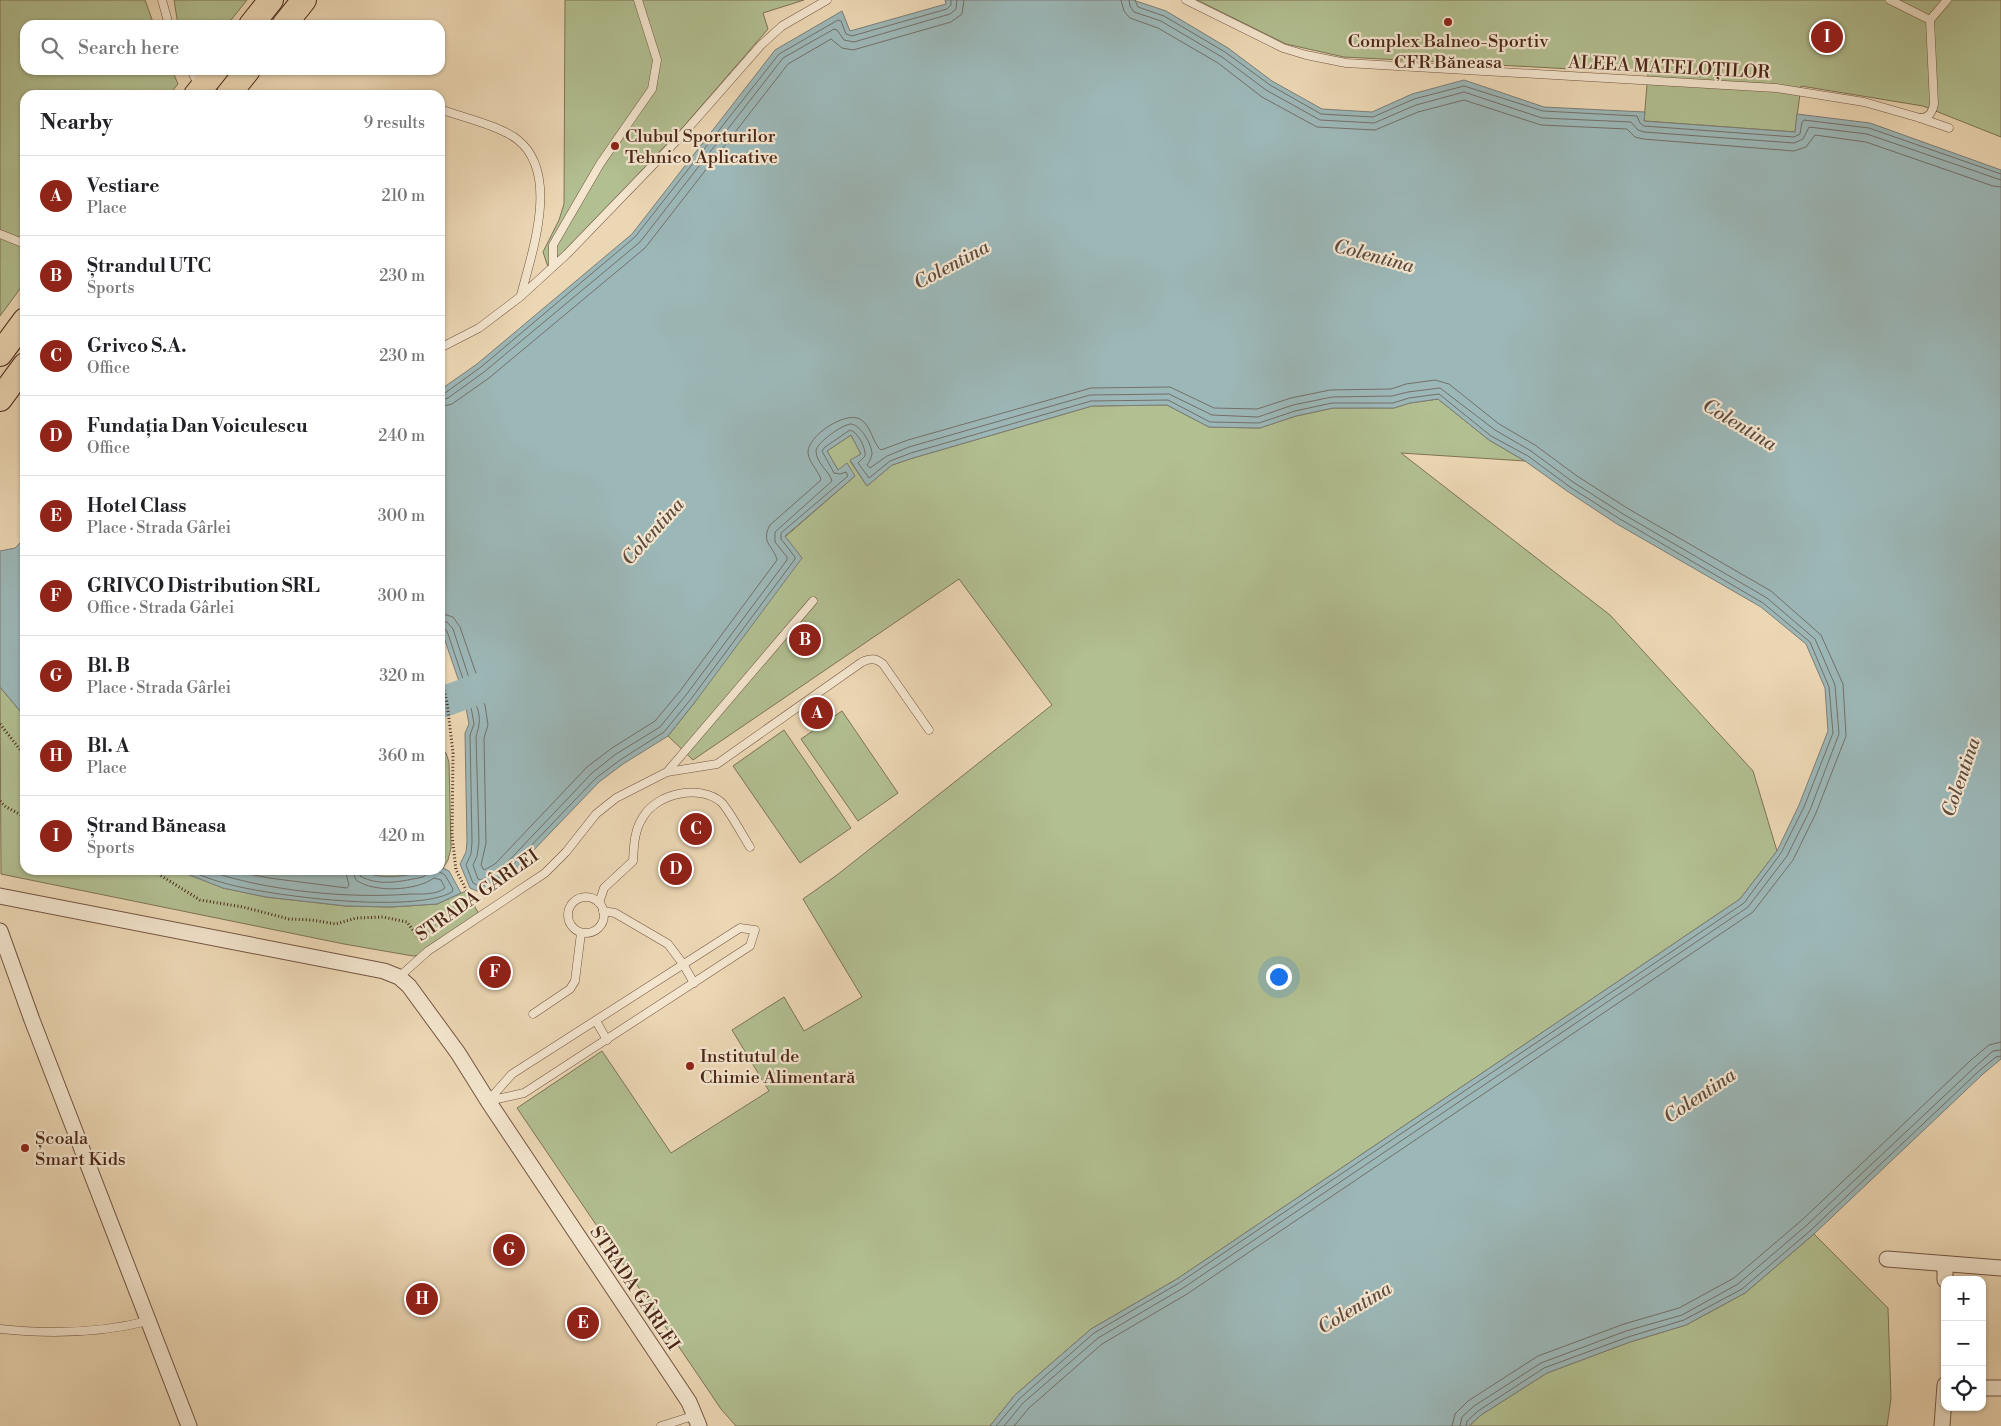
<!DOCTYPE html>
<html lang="en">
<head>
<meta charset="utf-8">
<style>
	body { margin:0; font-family:"Libre Bodoni",serif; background:#f2f2f2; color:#202124 }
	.controls { position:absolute; right:15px; bottom:15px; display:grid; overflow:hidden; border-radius:10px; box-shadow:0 1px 4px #0004 }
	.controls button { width:45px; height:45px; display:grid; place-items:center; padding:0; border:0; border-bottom:1px solid #e0e0e0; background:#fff; color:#202124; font:25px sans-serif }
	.you { position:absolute; left:1278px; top:976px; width:18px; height:18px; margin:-12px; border:4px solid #fff; border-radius:50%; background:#1a73e8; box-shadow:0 0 0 8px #1a73e833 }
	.badge { display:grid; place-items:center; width:32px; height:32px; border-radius:50%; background:#8f2418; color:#fff; font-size:16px; font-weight:700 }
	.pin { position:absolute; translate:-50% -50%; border:2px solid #fff; box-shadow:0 1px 5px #0006 }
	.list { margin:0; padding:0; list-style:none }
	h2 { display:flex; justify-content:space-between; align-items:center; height:65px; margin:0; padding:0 20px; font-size:21px }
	h2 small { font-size:16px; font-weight:400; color:#757577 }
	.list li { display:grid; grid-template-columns:32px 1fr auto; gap:15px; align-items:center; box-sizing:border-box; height:80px; padding:0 20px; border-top:1px solid #e0e0e0 }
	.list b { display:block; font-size:19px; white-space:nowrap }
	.list p { margin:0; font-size:16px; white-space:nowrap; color:#757577 }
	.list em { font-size:16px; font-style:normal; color:#757577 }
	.icon { flex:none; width:28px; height:28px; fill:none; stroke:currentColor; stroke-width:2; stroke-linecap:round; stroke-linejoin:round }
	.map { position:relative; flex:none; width:2001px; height:1426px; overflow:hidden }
	.search { position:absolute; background:#fff; box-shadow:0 1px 4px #0004; left:20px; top:20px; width:425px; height:55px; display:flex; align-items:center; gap:12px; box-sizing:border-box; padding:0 18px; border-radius:15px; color:#757577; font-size:19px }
	.panel { position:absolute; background:#fff; box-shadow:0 1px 4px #0004; left:20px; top:90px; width:425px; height:785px; border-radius:15px }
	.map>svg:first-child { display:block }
</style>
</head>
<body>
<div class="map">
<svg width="2001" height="1426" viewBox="0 0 2001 1426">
	<rect width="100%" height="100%" fill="#ecd7b4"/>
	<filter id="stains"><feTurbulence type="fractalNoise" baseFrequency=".004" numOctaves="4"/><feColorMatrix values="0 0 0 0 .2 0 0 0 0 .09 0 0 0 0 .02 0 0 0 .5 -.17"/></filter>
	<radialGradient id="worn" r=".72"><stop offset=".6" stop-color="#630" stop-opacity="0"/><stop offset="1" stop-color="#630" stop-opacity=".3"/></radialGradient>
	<!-- green -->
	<g fill="#b2bf91" stroke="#7e7355">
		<path d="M 0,0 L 145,0 L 154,25 L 25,25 L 25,70 L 172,70 L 178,84 L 169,95 L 25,95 L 25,282 L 0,316 Z"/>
		<path d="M 174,0 L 247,0 L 227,25 L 178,25 Z"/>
		<path d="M 565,0 L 804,0 L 763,13 L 768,29 L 684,126 L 565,252 L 553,260 L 548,267 L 543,252 L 559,220 L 564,204 Z"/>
		<path d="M 1197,0 L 2001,0 L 2001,137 L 1923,106 L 1801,86 L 1795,132 L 1644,121 L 1648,73 L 1344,57 L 1286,44 Z"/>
		<path d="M 1438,399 L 1489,440 L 1525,461 L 1401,453 L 1610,615 L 1753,771 L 1777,851 L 1740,899 L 1177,1279 L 1091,1329 L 1015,1395 L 990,1426 L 736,1426 L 721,1409 L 517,1108 L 602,1051 L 671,1153 L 769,1091 L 732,1030 L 784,997 L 804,1031 L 862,997 L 803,899 L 837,875 L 1052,705 L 959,579 L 693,760 L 668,736 L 695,702 L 785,537 L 855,476 L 838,470 L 827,451 L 851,435 L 861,454 L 850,461 L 867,486 L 892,465 L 913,458 L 1092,406 L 1167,405 L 1209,427 L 1260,428 L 1296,416 L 1333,408 L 1394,408 L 1410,403 Z"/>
		<path d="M 0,687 L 25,717 L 25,870 L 177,870 L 223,888 L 266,897 L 346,906 L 391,907 L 437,904 L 466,891 L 480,916 L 423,955 L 413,956 L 344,944 L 1,874 Z"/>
		<path d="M 842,711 L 898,793 L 858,821 L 801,739 Z"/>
		<path d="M 784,730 L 851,828 L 800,863 L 733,766 Z"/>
		<path d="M 440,748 L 446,753 L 449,762 L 451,848 L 448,860 L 443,868 L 440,869 Z"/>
		<path d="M 359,870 L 434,870 C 409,875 384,882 359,870 Z"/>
		<path d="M 1814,1234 L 1888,1308 L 1891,1399 L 1887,1426 L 1469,1426 L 1481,1415 L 1547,1373 L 1630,1342 L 1686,1325 L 1745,1293 Z"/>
	</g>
	<!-- water -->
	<g fill="#9cb7b7" stroke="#7c7d78">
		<path d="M 945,0 L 1133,0 L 1166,11 L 1228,48 L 1272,81 L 1322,109 L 1372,112 L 1412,94 L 1464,80 L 1544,107 L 1645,112 L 1644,121 L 1795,132 L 1797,114 L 1870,123 L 2001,170 L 2001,1059 L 1983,1074 L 1814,1234 L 1745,1293 L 1686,1325 L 1630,1342 L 1547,1373 L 1481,1415 L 1469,1426 L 990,1426 L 1015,1395 L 1091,1329 L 1177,1279 L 1740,899 L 1777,851 L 1799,805 L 1828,731 L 1825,688 L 1806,644 L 1761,607 L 1617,524 L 1567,491 L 1525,461 L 1489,440 L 1438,399 L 1410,403 L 1394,408 L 1333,408 L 1296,416 L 1260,428 L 1209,427 L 1167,405 L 1092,406 L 913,458 L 892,465 L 867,486 L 850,460 L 861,454 L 851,435 L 827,451 L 838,470 L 847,463 L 855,476 L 785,536 L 802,558 L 695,702 L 668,736 L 623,764 L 599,782 L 506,879 L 482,893 L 470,888 L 460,864 L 466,852 L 467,842 L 465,733 L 469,724 L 466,708 L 462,708 L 458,693 L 462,690 L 440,626 L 440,390 L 477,364 L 632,234 L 775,50 L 842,11 L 850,31 L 946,4 Z"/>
		<path d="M 25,538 L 25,717 L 0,687 L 0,551 L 15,548 Z"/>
		<path d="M 443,868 L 449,871 L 461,893 L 437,904 L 391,907 L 346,906 L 266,897 L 223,888 L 177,870 L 359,870 C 382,881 404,876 428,871 C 434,870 439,870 443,868 Z"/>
	</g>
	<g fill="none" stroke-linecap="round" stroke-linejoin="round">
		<!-- shore -->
		<g stroke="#746f68" stroke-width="1">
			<path d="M 1121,0 L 1124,11 L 1130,18 L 1158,28 L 1218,63 L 1262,97 L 1317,127 L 1375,130 L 1418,112 L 1464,100 L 1541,125 L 1627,129 L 1635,137 L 1643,139 L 1794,151 L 1806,147 L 1815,135 L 1866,142 L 1993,186 L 2001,187"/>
			<path d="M 1129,0 L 1130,6 L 1134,12 L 1161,21 L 1222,57 L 1266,90 L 1320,120 L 1374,123 L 1416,105 L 1464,92 L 1542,118 L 1631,122 L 1638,130 L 1644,132 L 1794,143 L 1803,139 L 1809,127 L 1867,134 L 2001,180"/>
			<path d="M 1135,0 L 1138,7 L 1164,16 L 1225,52 L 1270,85 L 1321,114 L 1373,117 L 1414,99 L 1464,86 L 1543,111 L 1637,116 L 1640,123 L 1644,126 L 1794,137 L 1800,134 L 1802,122 L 1804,120 L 1869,128 L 2001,174"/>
			<path d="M 440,394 L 445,393 L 481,367 L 635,237 L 779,54 L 838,20 L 841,21 L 846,34 L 852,36 L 947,9 L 951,5 L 951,0"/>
			<path d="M 440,400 L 448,398 L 484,372 L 640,242 L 783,58 L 834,29 L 837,30 L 844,40 L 854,42 L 950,14 L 956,9 L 957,0"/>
			<path d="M 440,407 L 452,404 L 489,378 L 645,248 L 788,64 L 831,39 L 842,48 L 853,50 L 951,22 L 962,14 L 964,0"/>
			<path d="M 440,613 L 453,617 L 460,627 L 480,685 L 480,696 L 485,705 L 488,725 L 484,738 L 486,843 L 481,865 L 484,870 L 495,864 L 587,767 L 612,748 L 655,721 L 680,691 L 777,560 C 774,546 760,543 770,525 L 821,480 C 819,471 809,463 808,453 C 807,436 845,411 860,419 C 872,426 872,443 881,450 L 908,440 L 1091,388 L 1170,387 L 1214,408 L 1257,409 L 1291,398 L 1330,390 L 1391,389 L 1406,384 L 1435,380 L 1449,384 L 1499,424 L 1535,445 L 1577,476 L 1627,508 L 1771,591 L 1821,635 L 1843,684 L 1846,736 L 1816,813 L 1793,860 L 1753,912 L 1187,1294 L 1102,1344 L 1029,1408 L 1014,1426"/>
			<path d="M 440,621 L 447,622 L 453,629 L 472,687 L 471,698 C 481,709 481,723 476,736 L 479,842 L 477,856 L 473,865 L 478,879 L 481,880 L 500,870 L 592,773 L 616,754 L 660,727 L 686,695 L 787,560 L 787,557 L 775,542 L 775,532 L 832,481 C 830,472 816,463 816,451 C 816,443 843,424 851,424 C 861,425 872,445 872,454 C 871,459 869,462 867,465 L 870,468 L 887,456 L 909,447 L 1090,395 L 1169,394 L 1212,415 L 1258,417 L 1293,405 L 1332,397 L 1392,396 L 1408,392 L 1440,388 L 1495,430 L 1531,451 L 1573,482 L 1623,514 L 1767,598 L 1815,639 L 1835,685 L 1839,734 L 1810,810 L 1787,856 L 1748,907 L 1183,1288 L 1098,1338 L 1023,1403 L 1004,1426"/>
			<path d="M 440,627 L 444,628 L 447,631 L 466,688 L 464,697 L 466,702 L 471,707 L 474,724 L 470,735 L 472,842 L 471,854 L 466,865 L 473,883 L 481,887 L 503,875 L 596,778 L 620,760 L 664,732 L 691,699 L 795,559 L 795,557 L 781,539 L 781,533 L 848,476 L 846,472 L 840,474 L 834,473 L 822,451 L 825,447 L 850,430 C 858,432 866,448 865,456 L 858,463 L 869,478 L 890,461 L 911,453 L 1091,401 L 1168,400 L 1210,422 L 1259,423 L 1295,411 L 1332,403 L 1393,403 L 1409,398 L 1439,394 L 1491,436 L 1528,456 L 1570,487 L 1620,519 L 1763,603 L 1810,642 L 1829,687 L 1833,733 L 1804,807 L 1781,853 L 1744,903 L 1179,1283 L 1094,1333 L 1019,1399 L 996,1426"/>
			<path d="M 188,870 C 200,875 212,880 224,883 C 268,896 414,914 452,892 L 453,889 L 445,875 L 436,870"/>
			<path d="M 206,870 C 265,891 349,899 411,894 C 422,894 436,895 445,888 L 441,880 L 434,878 C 416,891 374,893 356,880 L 352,870"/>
			<path d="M 228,870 L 269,878 L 347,888 L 349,885 L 345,870"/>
			<path d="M 359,870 L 360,876 C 379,887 403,881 423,877 L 427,874 L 428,870"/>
			<path d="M 1452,1426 L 1455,1414 L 1468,1401 L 1538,1356 L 1624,1324 L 1679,1308 L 1734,1278 L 1802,1220 L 1971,1060 L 1989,1045 L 2001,1042"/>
			<path d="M 1460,1426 L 1462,1417 L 1474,1406 L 1541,1363 L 1626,1331 L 1682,1315 L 1738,1284 L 1807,1225 L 1976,1066 L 1993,1051 L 2001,1050"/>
			<path d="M 1466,1426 L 1467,1421 L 1478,1411 L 1544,1368 L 1628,1337 L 1684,1320 L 1742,1289 L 1811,1230 L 1980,1070 L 1996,1057 L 2001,1056"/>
		</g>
		<!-- river -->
		<path stroke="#9cb7b7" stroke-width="31" d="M 440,703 L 500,681"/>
		<!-- service casing -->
		<g stroke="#735340" stroke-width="9">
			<g id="service">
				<path d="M 162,0 L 169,25"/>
				<path d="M 1186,0 L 1283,48 L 1306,55 L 1346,63 L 1776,88 L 1864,102 L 1920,118 L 1949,128"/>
				<path d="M 1890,0 L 1930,20"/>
				<path d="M 191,70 L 199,86"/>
				<path d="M 440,109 C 461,117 501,126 518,140 C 560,174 532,252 521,295"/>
				<path d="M 1920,118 C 1929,118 1932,113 1934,104 L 1930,20 L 1947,0"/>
				<path d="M 0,234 L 25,244"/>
				<path d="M 553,266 L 553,245 L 600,164 L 652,89 L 657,60 L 638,0"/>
				<path d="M 440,348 L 479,328 L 520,297 L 567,254 L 682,135 L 761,45 L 782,26 L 827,0"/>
				<path d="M 667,772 L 813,601"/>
				<circle cx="586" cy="915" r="18"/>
				<path d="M 599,903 L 604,888 L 633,861 C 634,845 634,831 643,817 C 657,793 700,784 721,802 C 728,808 744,838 750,847"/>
				<path d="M 603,911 L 615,913 L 668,944 L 683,964 L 694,983"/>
				<path d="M 740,928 L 755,930 L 750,946 L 524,1093 L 488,1101 L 512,1074 Z"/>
				<path d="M 399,977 L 428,951 L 545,873 L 566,852 L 596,814 L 616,798 L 667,772 L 717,764 L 862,662 C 871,658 876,658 883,664 L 929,730"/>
				<path d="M 533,1014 L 570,989 L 575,981 L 581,933"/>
				<path d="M 596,1021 L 607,1040"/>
				<path d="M 0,1329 C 48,1334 101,1333 148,1321"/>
				<path d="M 661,1426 L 696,1415"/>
			</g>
		</g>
		<!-- minor casing -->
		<g stroke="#735340" stroke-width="17">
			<g id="minor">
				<path d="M 0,896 L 384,971 L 399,977 L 409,986 L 458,1053 L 488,1101 L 689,1402 L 699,1426"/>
				<path d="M 0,931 L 32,1020 L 189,1426"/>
				<path d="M 1887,1259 L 2001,1268"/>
				<path d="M 1945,1264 L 1945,1280"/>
				<path d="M 1982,1388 L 2001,1388"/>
				<path d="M 1942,1426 L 1945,1385"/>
			</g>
		</g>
		<!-- primary casing -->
		<g stroke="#4b2719" stroke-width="26">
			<g id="primary">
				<path d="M 251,25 L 271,0"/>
				<path d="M 284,25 L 304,0"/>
				<path d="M 196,95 L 216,70"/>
				<path d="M 228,95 L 248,70"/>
				<path d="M 0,354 L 25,320"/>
				<path d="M 0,399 L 25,365"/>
			</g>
		</g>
		<!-- path -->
		<g stroke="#4b2719" stroke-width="3" stroke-dasharray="1 2.5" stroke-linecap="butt">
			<path d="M 440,677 L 447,702 L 453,753 L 452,835 L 456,870 L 475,907"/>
			<path d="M 0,724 L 25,756"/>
			<path d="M 0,801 L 6,807 L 25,817"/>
			<path d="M 152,870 L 200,900 L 243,907 L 289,919 L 312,920 L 336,924 L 356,918 L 383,917 L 407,922 L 421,941"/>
		</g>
		<!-- service -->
		<use href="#service" stroke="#f3e5ce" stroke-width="8"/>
		<!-- minor -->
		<use href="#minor" stroke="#f3e5ce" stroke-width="15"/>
		<!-- primary -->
		<use href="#primary" stroke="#ecd7b4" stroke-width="24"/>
	</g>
	<!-- markers -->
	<g fill="#8f2418" stroke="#f3e5ce" stroke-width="2">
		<circle cx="1448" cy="22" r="5"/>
		<circle cx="615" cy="146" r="5"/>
		<circle cx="690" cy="1066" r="5"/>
		<circle cx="25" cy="1148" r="5"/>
	</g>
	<g text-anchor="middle" stroke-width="4.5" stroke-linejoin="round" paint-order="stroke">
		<!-- poi labels -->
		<g font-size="18" fill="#4b2719" stroke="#f3e5ce" text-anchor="start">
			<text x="1448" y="47" text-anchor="middle">Complex Balneo-Sportiv<tspan x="1448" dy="21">CFR Băneasa</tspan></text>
			<text x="625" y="142">Clubul Sporturilor<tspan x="625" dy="21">Tehnico Aplicative</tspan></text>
			<text x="700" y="1062">Institutul de<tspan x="700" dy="21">Chimie Alimentară</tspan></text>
			<text x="35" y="1144">Școala<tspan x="35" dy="21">Smart Kids</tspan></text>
		</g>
		<!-- street labels -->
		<g font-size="18" fill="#4b2719" stroke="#f3e5ce">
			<text transform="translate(1669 67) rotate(3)" y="6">ALEEA MATELOȚILOR</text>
			<text transform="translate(477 895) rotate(-35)" y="6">STRADA GÂRLEI</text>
			<text transform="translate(635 1288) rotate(56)" y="6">STRADA GÂRLEI</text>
		</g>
		<!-- water labels -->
		<g font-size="19" font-style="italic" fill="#5f4b40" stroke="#f3e5ce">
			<text transform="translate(1374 255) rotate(15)" y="7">Colentina</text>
			<text transform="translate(951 264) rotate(-28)" y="7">Colentina</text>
			<text transform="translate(1740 424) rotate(31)" y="7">Colentina</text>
			<text transform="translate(652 531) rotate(-48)" y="7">Colentina</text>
			<text transform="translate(1960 777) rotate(-71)" y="7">Colentina</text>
			<text transform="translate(1699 1095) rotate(-34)" y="7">Colentina</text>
			<text transform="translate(1354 1307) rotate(-31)" y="7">Colentina</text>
		</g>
	</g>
	<rect width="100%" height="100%" filter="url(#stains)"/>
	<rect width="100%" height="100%" fill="url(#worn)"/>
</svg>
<div class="controls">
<button>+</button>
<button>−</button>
<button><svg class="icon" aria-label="locate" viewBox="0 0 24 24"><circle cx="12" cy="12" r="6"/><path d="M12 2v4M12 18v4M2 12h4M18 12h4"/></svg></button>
</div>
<div class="you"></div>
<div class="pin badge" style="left:817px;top:713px">A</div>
<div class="pin badge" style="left:805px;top:640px">B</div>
<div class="pin badge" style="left:696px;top:829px">C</div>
<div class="pin badge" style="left:676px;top:869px">D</div>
<div class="pin badge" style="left:583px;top:1323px">E</div>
<div class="pin badge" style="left:495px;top:972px">F</div>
<div class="pin badge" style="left:509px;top:1250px">G</div>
<div class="pin badge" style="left:422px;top:1299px">H</div>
<div class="pin badge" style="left:1827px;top:37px">I</div>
<div class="search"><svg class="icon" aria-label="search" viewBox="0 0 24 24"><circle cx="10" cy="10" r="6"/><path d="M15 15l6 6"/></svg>Search here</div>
<section class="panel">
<h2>Nearby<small>9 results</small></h2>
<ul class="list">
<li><span class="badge">A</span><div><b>Vestiare</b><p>Place</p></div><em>210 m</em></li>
<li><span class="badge">B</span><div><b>Ștrandul UTC</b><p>Sports</p></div><em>230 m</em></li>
<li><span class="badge">C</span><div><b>Grivco S.A.</b><p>Office</p></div><em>230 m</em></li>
<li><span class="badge">D</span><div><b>Fundația Dan Voiculescu</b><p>Office</p></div><em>240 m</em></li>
<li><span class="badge">E</span><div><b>Hotel Class</b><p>Place · Strada Gârlei</p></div><em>300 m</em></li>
<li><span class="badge">F</span><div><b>GRIVCO Distribution SRL</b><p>Office · Strada Gârlei</p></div><em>300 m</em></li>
<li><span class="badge">G</span><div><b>Bl. B</b><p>Place · Strada Gârlei</p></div><em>320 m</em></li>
<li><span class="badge">H</span><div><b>Bl. A</b><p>Place</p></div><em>360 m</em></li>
<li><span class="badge">I</span><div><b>Ștrand Băneasa</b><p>Sports</p></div><em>420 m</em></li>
</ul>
</section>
</div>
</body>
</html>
